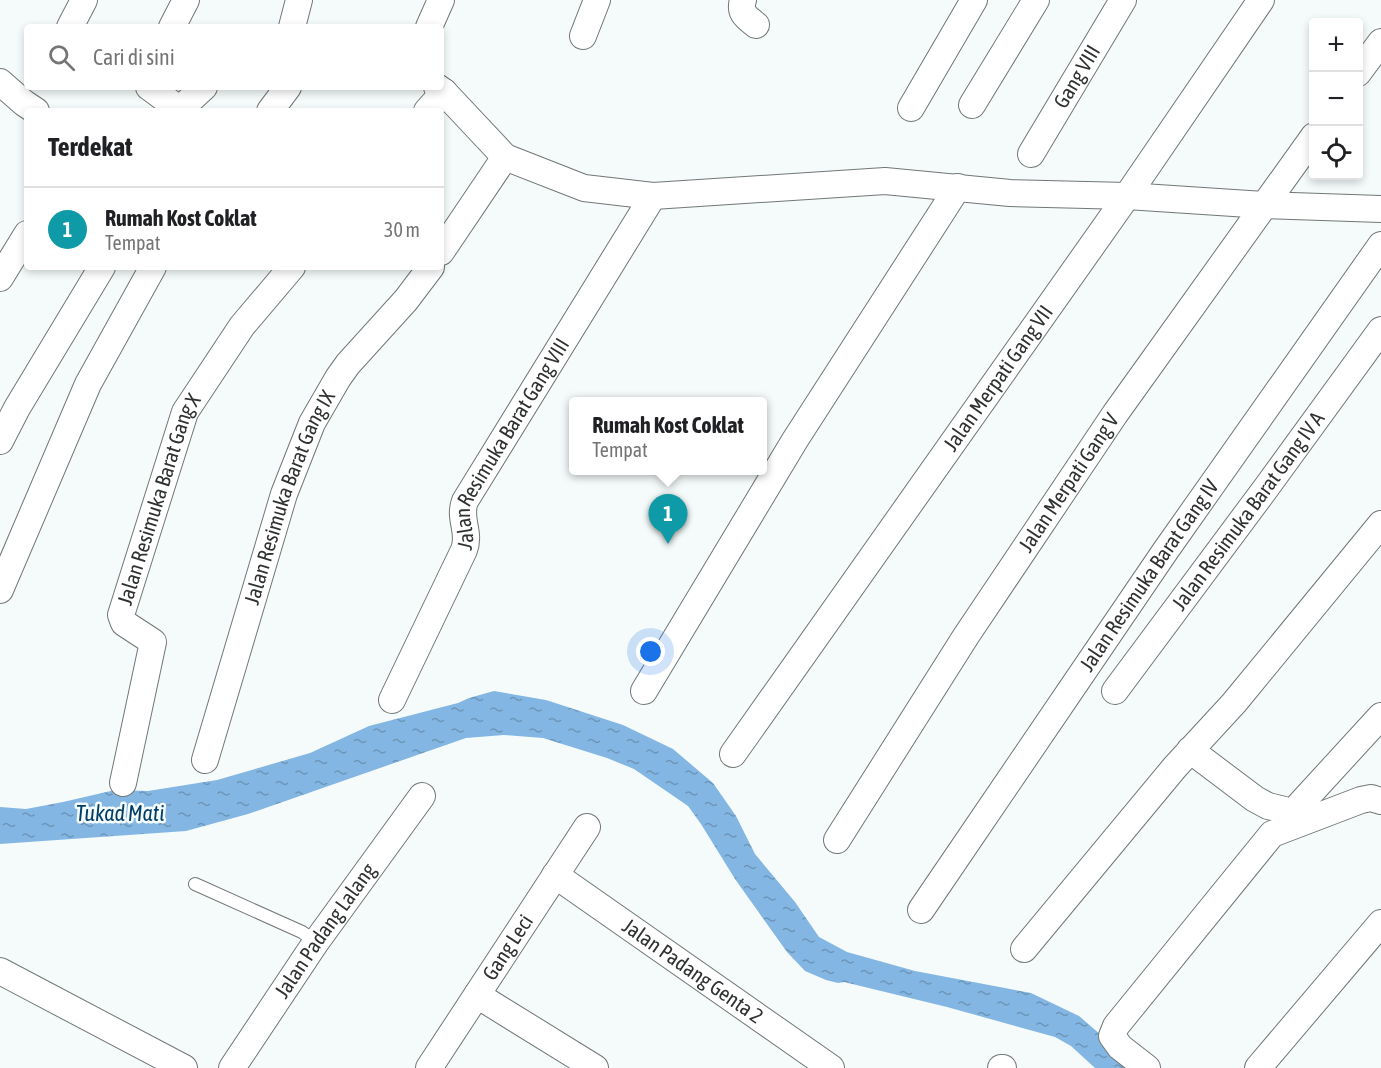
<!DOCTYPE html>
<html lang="id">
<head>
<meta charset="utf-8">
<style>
	body { margin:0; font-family:"Asap Condensed",sans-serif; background:#f2f2f2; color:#202124 }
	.controls { position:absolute; right:18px; top:18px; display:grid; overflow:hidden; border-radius:6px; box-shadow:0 3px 9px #0003 }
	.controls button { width:54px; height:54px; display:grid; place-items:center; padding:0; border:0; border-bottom:2px solid #e0e0e0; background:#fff; color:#202124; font:30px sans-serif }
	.you { position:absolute; left:651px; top:652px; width:21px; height:21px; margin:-15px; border:4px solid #fff; border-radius:50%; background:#1a73e8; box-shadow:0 0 0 9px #1a73e833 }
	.badge { display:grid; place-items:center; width:39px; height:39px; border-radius:50%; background:#b45309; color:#fff; font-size:20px; font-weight:700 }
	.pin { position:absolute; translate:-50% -50px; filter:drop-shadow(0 2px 3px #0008) }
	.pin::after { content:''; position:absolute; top:32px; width:21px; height:18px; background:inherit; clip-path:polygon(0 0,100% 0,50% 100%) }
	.popup { position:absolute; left:569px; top:397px; width:198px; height:78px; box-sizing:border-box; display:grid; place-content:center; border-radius:6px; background:#fff; filter:drop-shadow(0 2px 4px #0005); font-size:20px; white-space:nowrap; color:#757577 }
	.popup b { font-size:22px; color:#202124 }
	.popup::after { content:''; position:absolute; left:50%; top:100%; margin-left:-12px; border:12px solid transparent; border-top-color:#fff }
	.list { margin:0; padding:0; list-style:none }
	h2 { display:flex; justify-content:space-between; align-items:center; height:78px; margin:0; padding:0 24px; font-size:26px }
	h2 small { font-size:20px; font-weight:400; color:#757577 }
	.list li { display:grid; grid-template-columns:39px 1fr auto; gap:18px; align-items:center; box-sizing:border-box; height:84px; padding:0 24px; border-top:2px solid #e0e0e0 }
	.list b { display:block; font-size:22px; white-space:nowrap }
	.list p { margin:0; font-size:20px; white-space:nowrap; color:#757577 }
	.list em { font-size:20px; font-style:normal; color:#757577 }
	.icon { flex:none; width:33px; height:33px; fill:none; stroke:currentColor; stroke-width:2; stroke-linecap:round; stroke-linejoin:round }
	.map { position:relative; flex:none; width:1381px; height:1068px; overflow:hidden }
	.search { position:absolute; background:#fff; box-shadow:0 3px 9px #0003; left:24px; top:24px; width:420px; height:66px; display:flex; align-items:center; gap:15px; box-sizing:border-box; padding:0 21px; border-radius:6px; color:#757577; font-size:22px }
	.panel { position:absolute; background:#fff; box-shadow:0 3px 9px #0003; left:24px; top:108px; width:420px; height:162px; border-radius:6px }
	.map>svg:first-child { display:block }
</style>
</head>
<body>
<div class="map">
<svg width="1381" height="1068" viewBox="0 0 1381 1068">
	<defs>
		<pattern id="water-ripples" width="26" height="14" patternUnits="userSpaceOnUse" patternTransform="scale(1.5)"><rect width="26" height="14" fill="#83b6e2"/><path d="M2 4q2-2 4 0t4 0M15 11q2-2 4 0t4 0" fill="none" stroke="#6c95b8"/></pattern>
	</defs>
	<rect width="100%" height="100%" fill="#f4fbfa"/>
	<!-- water -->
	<path fill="url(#water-ripples)" d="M 494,691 L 546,700 L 623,725 L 673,749 L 713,783 L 736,816 L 755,854 L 795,902 L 819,937 L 847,952 L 915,971 L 1031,993 L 1079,1016 L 1123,1054 L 1136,1068 L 1095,1068 L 1071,1046 L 1055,1037 L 947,1007 L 844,982 L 838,983 L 826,980 L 805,971 L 787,952 L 735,879 L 701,824 L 688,806 L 634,769 L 607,758 L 543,738 L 504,735 L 466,738 L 248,814 L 186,831 L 0,844 L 0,807 L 26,809 L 63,802 L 115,790 L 148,791 L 217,780 L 310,753 L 369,726 L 458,703 L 469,698 Z"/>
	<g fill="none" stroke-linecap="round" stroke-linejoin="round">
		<!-- service casing -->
		<g stroke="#717776" stroke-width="14">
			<path id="service" d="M 195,884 L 302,932 L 316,942"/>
		</g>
		<!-- minor casing -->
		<g stroke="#717776" stroke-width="28">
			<g id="minor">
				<path d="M 743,0 C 739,13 746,17 756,25"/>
				<path d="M 70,27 L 84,0"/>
				<path d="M 172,27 L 186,0"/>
				<path d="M 292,27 L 299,0"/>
				<path d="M 429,27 L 441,0"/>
				<path d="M 583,36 L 597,0"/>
				<path d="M 1358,73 L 1381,42"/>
				<path d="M 0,82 L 24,103 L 36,111"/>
				<path d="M 149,87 L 179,109"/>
				<path d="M 437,87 L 444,92 L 505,157 L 584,188 L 653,196 L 885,181 L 1010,193 L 1127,196 L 1264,205 L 1381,209"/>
				<path d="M 972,105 L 1036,0"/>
				<path d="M 911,108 L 974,0"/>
				<path d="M 178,111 L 204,87"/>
				<path d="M 270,111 L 288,87"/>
				<path d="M 427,111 L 444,92"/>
				<path id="s1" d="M 1031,154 L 1123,0"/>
				<path d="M 441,252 L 505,157"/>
				<path d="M 0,278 L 27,234"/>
				<path d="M 0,441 L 17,408 L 102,267"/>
				<path d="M 0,590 L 88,384 L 153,267"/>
				<path d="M 644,691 L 795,440 L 958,187"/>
				<path id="s2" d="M 1115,691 L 1266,488 L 1381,330"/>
				<path id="s3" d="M 392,700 L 464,550 C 471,532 458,519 465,501 L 653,196"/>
				<path d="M 1190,750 L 1255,799 L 1268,806 L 1293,812 L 1381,716"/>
				<path id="s4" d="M 733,754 L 1127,196 L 1261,0"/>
				<path id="s5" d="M 205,760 L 284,494 L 312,423 L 338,378 L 348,364 L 406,300 L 431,267"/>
				<path id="s6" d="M 123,783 L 153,642 L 124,623 L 121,615 L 185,412 L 242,326 L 292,267"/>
				<path id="s7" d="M 837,840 L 966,636 L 1115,414 L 1314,136"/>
				<path id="s8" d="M 555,875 L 831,1068"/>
				<path id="s9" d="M 921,910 L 1166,550 L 1381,245"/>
				<path d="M 1024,949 L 1175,767 L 1234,703 L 1381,524"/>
				<path d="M 0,971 L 184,1068"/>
				<path d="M 477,995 L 595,1068"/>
				<path id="s10" d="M 232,1068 L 316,942 L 422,796"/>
				<path id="s11" d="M 429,1068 L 587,827"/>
				<path d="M 1001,1068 L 1003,1068"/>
				<path d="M 1147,1068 L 1120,1047 L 1112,1036 L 1116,1026 L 1272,834 L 1361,800 L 1371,798 L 1381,801"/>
				<path d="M 1258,1068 L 1381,923"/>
			</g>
		</g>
		<!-- service -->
		<use href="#service" stroke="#fff" stroke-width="12"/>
		<!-- minor -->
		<use href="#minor" stroke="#fff" stroke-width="26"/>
	</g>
	<g text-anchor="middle" stroke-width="5" stroke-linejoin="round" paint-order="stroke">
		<!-- street labels -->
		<g font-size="21" fill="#2f3231" stroke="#f4fbfa">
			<text dy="7" stroke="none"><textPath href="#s1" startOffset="90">Gang VIII</textPath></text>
			<text dy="7" stroke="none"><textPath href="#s4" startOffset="460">Jalan Merpati Gang VII</textPath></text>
			<text dy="7" stroke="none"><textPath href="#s3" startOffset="286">Jalan Resimuka Barat Gang VIII</textPath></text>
			<text dy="7" stroke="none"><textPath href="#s7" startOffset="426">Jalan Merpati Gang V</textPath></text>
			<text dy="7" stroke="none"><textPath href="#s5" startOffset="276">Jalan Resimuka Barat Gang IX</textPath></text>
			<text dy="7" stroke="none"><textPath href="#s6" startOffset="309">Jalan Resimuka Barat Gang X</textPath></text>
			<text dy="7" stroke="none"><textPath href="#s2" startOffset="224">Jalan Resimuka Barat Gang IV A</textPath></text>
			<text dy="7" stroke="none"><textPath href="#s9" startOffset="405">Jalan Resimuka Barat Gang IV</textPath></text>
			<text dy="7" stroke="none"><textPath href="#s10" startOffset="166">Jalan Padang Lalang</textPath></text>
			<text dy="7" stroke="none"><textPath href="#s11" startOffset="144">Gang Leci</textPath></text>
			<text dy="7" stroke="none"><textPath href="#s8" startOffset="168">Jalan Padang Genta 2</textPath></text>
		</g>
		<!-- water labels -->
		<g font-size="22" font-style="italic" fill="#003e67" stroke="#f4fbfa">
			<text x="120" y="821">Tukad Mati</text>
		</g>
	</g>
</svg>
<div class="controls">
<button>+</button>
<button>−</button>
<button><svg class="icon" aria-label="locate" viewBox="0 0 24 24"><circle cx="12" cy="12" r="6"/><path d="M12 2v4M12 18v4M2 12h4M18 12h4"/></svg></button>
</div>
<div class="you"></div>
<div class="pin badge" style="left:668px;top:544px;background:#0f9aa8">1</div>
<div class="popup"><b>Rumah Kost Coklat</b>Tempat</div>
<div class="search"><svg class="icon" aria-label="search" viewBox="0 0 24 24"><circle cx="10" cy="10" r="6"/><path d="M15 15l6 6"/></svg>Cari di sini</div>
<section class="panel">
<h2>Terdekat<small></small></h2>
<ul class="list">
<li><span class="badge" style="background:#0f9aa8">1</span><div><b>Rumah Kost Coklat</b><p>Tempat</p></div><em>30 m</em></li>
</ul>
</section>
</div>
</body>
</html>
